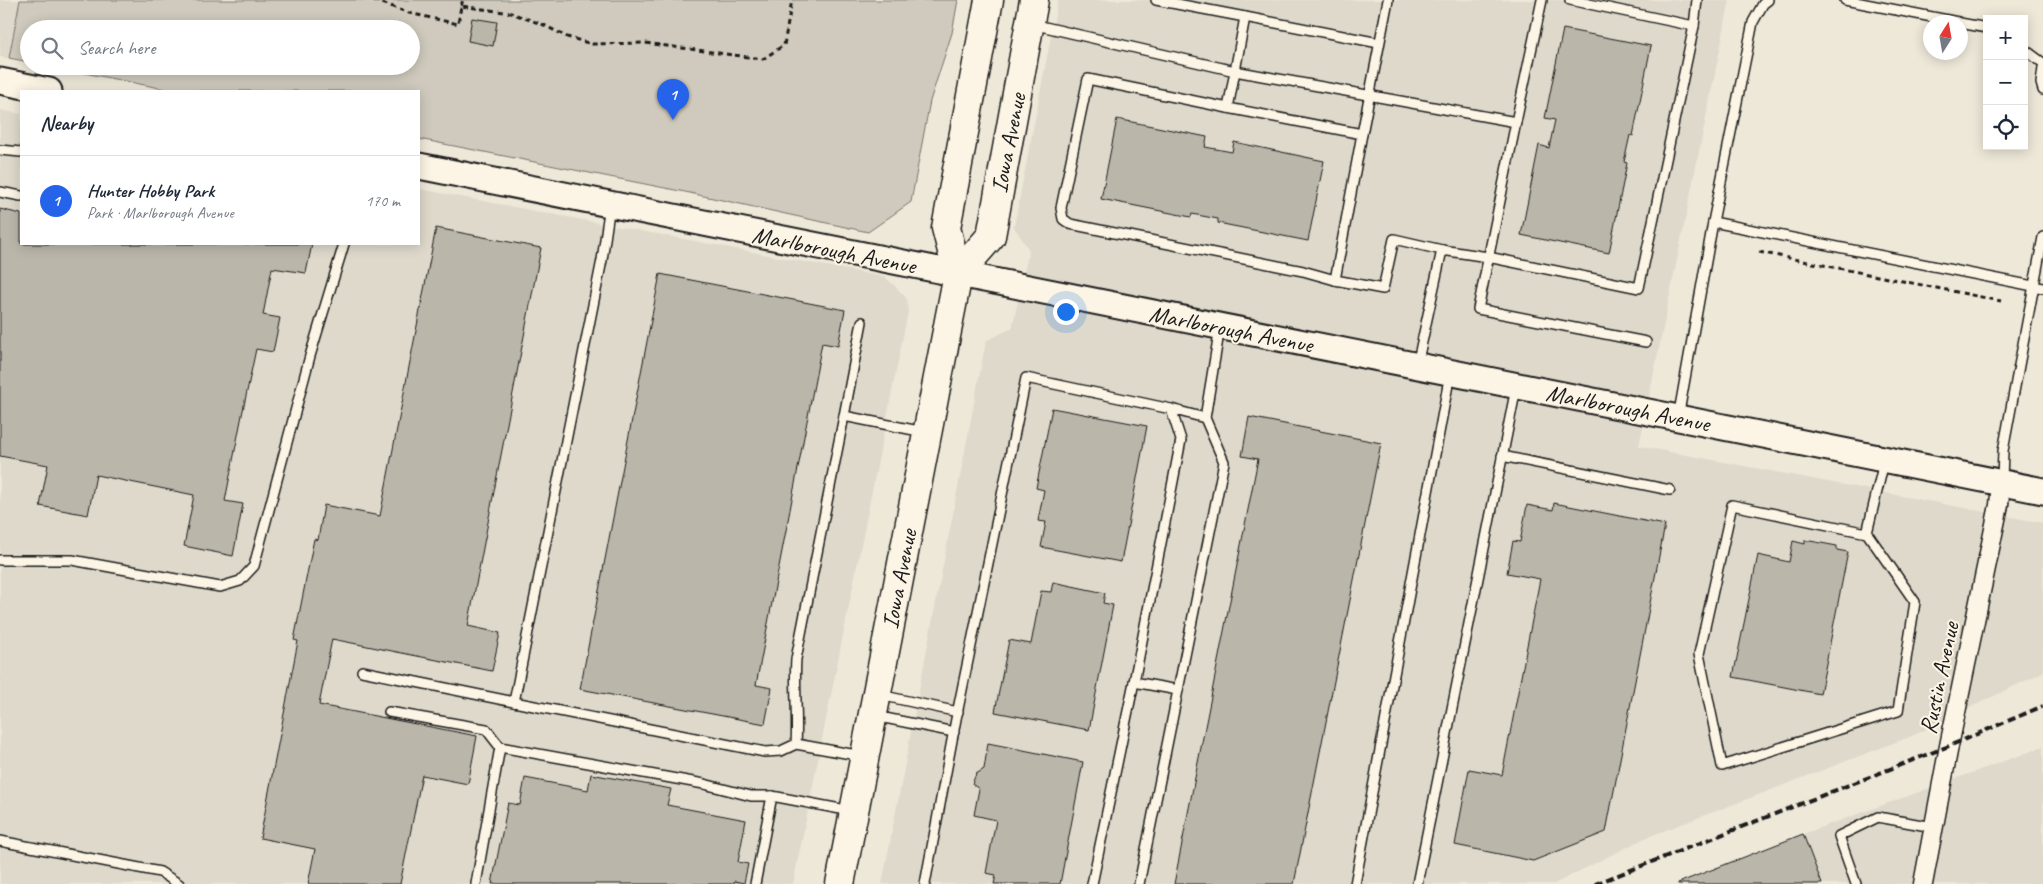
<!DOCTYPE html>
<html lang="en">
<head>
<meta charset="utf-8">
<style>
	body { margin:0; font-family:Caveat,sans-serif; background:#f2f2f3; color:#1f2937 }
	.controls { position:absolute; right:15px; top:15px; display:grid; overflow:hidden; border-radius:0px; box-shadow:0 2px 12px #0003 }
	.controls button { width:45px; height:45px; display:grid; place-items:center; padding:0; border:0; border-bottom:1px solid #e0e1e3; background:#fff; color:#1f2937; font:25px sans-serif }
	.compass { position:absolute; left:1923px; top:15px; width:45px; height:45px; border-radius:50%; background:#fff; box-shadow:0 2px 12px #0003; rotate:11deg }
	.you { position:absolute; left:1065px; top:311px; width:18px; height:18px; margin:-12px; border:4px solid #fff; border-radius:50%; background:#1a73e8; box-shadow:0 0 0 8px #1a73e833 }
	.badge { display:grid; place-items:center; width:32px; height:32px; border-radius:50%; background:#2563eb; color:#fff; font-size:16px; font-weight:700 }
	.pin { position:absolute; translate:-50% -41px; filter:drop-shadow(0 1px 2px #0008) }
	.pin::after { content:''; position:absolute; top:26px; width:18px; height:15px; background:inherit; clip-path:polygon(0 0,100% 0,50% 100%) }
	.list { margin:0; padding:0; list-style:none }
	h2 { display:flex; justify-content:space-between; align-items:center; height:65px; margin:0; padding:0 20px; font-size:21px }
	h2 small { font-size:16px; font-weight:400; color:#747a83 }
	.list li { display:grid; grid-template-columns:32px 1fr auto; gap:15px; align-items:center; box-sizing:border-box; height:90px; padding:0 20px; border-top:1px solid #e0e1e3 }
	.list b { display:block; font-size:19px; white-space:nowrap }
	.list p { margin:0; font-size:16px; white-space:nowrap; color:#747a83 }
	.list em { font-size:16px; font-style:normal; color:#747a83 }
	.icon { flex:none; width:28px; height:28px; fill:none; stroke:currentColor; stroke-width:2; stroke-linecap:round; stroke-linejoin:round }
	.map { position:relative; flex:none; width:2043px; height:884px; overflow:hidden }
	.search { position:absolute; background:#fff; box-shadow:0 2px 12px #0003; left:20px; top:20px; width:400px; height:55px; display:flex; align-items:center; gap:12px; box-sizing:border-box; padding:0 18px; border-radius:28px; color:#747a83; font-size:19px }
	.panel { position:absolute; background:#fff; box-shadow:0 2px 12px #0003; left:20px; top:90px; width:400px; height:155px; border-radius:0px }
	.map>svg:first-child { display:block }
</style>
</head>
<body>
<div class="map">
<svg width="2043" height="884" viewBox="0 0 2043 884">
	<rect width="100%" height="100%" fill="#eee8d9"/>
	<filter id="ink" filterUnits="userSpaceOnUse"><feTurbulence type="fractalNoise" baseFrequency=".02" numOctaves="2"/><feDisplacementMap in="SourceGraphic" scale="10" xChannelSelector="R" yChannelSelector="G"/><feConvolveMatrix kernelMatrix="1 2 1 2 8 2 1 2 1" color-interpolation-filters="sRGB"/></filter>
	<g filter="url(#ink)">
		<!-- built -->
		<g fill="#ded9cb">
			<path d="M 0,0 L 20,0 L 9,58 L 0,57 Z"/>
			<path d="M 1058,0 L 1730,0 L 1639,446 L 2043,523 L 2043,672 L 1912,736 L 1645,838 L 1554,884 L 882,884 L 986,341 L 1012,328 L 1029,250 L 1014,227 Z"/>
			<path d="M 0,110 L 21,114 L 21,244 L 419,244 L 419,189 L 885,277 L 896,287 L 907,299 L 908,312 L 793,884 L 0,884 Z"/>
			<path d="M 2043,747 L 2043,884 L 1675,884 L 1803,834 Z"/>
		</g>
		<!-- green -->
		<path fill="#cfcabd" stroke="#76736c" d="M 20,0 L 958,0 L 952,33 L 930,101 L 911,202 L 868,232 L 690,193 L 419,139 L 419,91 L 175,91 L 49,66 L 411,66 L 411,29 L 29,29 L 29,62 L 9,58 Z"/>
		<!-- building -->
		<g fill="#bab6aa" stroke="#1c1c1c">
			<path d="M 472,18 L 497,22 L 493,46 L 468,41 Z"/>
			<path d="M 1563,29 L 1651,46 L 1633,136 L 1630,135 L 1624,162 L 1627,163 L 1609,253 L 1521,235 L 1539,145 L 1549,148 L 1555,120 L 1545,118 Z"/>
			<path d="M 1117,119 L 1207,137 L 1205,147 L 1232,152 L 1234,142 L 1324,161 L 1308,241 L 1218,223 L 1218,219 L 1192,214 L 1191,217 L 1101,199 Z"/>
			<path d="M 0,209 L 21,214 L 21,244 L 312,244 L 306,273 L 272,268 L 263,315 L 280,318 L 273,352 L 256,349 L 242,415 L 225,501 L 243,504 L 233,556 L 184,546 L 194,495 L 96,475 L 88,515 L 40,506 L 48,465 L 0,456 Z"/>
			<path d="M 436,228 L 541,248 L 468,626 L 500,633 L 492,671 L 332,639 L 319,705 L 477,736 L 468,784 L 422,775 L 400,884 L 308,884 L 315,849 L 260,838 L 298,641 L 294,640 L 314,539 L 318,540 L 324,505 L 380,516 Z"/>
			<path d="M 660,274 L 845,310 L 838,346 L 822,343 L 789,515 L 756,685 L 772,688 L 765,724 L 580,689 Z"/>
			<path d="M 1052,408 L 1147,426 L 1121,562 L 1041,547 L 1046,522 L 1038,521 L 1044,490 L 1036,488 Z"/>
			<path d="M 1249,417 L 1381,443 L 1294,884 L 1174,884 L 1258,459 L 1242,456 Z"/>
			<path d="M 1554,503 L 1665,525 L 1606,832 L 1533,861 L 1455,845 L 1469,769 L 1502,775 L 1526,651 L 1540,579 L 1507,573 L 1513,541 L 1520,542 L 1527,505 L 1553,510 Z"/>
			<path d="M 1805,540 L 1837,546 L 1837,550 L 1848,552 L 1820,694 L 1733,677 L 1758,555 L 1789,562 L 1793,541 L 1805,544 Z"/>
			<path d="M 1053,582 L 1105,593 L 1103,603 L 1113,605 L 1089,730 L 995,712 L 1009,640 L 1031,644 L 1041,591 L 1051,592 Z"/>
			<path d="M 988,743 L 1083,762 L 1060,884 L 994,884 L 996,875 L 986,873 L 996,820 L 974,815 L 979,789 L 972,784 L 976,774 L 984,769 Z"/>
			<path d="M 591,774 L 671,789 L 667,805 L 746,820 L 738,862 L 748,864 L 744,883 L 734,881 L 734,884 L 492,884 L 508,803 L 520,805 L 525,778 L 588,790 Z"/>
			<path d="M 1803,834 L 1822,884 L 1678,884 L 1678,883 Z"/>
		</g>
		<g fill="none" stroke-linecap="round" stroke-linejoin="round">
			<!-- lane casing -->
			<g stroke="#1c1c1c" stroke-width="12">
				<g id="lane">
					<path d="M 1156,0 L 1245,17 L 1235,71 L 1516,122 L 1542,0"/>
					<path d="M 1845,0 L 1958,22"/>
					<path d="M 1245,17 L 1379,43"/>
					<path d="M 1960,23 L 1987,28"/>
					<path d="M 1032,24 L 1235,71 L 1228,108 L 1362,134 L 1335,280 L 1383,289 L 1394,239 L 1442,250 L 1417,365"/>
					<path d="M 1694,26 L 1697,0"/>
					<path d="M 2024,49 L 2043,63"/>
					<path d="M 2043,68 L 2041,83 L 2043,90"/>
					<path d="M 1228,108 L 1088,79 L 1061,208 L 1063,219 L 1070,224 L 1303,271 L 1335,280"/>
					<path d="M 1516,122 L 1478,309 L 1646,342"/>
					<path d="M 1362,134 L 1388,0"/>
					<path d="M 0,150 L 21,152"/>
					<path d="M 0,192 L 21,196"/>
					<path d="M 610,205 L 602,260 L 514,702 L 765,752 L 781,751 L 796,744 L 862,756"/>
					<path d="M 1713,222 L 2043,288"/>
					<path d="M 1442,250 L 1488,257 L 1639,288 L 1694,26 L 1570,0"/>
					<path d="M 1171,409 L 1205,418"/>
					<path d="M 844,416 L 862,322"/>
					<path d="M 1678,418 L 1713,222 L 1753,22 L 1763,4 L 1768,0"/>
					<path d="M 1502,456 L 1670,490"/>
					<path d="M 2002,480 L 2003,451 L 2043,237"/>
					<path d="M 1867,533 L 1915,602 L 1898,711 L 1722,766 L 1699,654 L 1732,505 L 1867,533 L 1884,462"/>
					<path d="M 0,560 L 72,560 L 220,587 L 240,581 L 254,566 L 310,356 L 344,244"/>
					<path d="M 362,671 L 514,702"/>
					<path d="M 1134,682 L 1178,690"/>
					<path d="M 880,695 L 958,712"/>
					<path d="M 389,712 L 486,729 L 500,747 L 704,784 L 751,796 L 772,796 L 851,811"/>
					<path d="M 875,716 L 954,732"/>
					<path d="M 796,744 C 798,716 794,687 796,659 L 844,416 L 924,432"/>
					<path d="M 0,841 L 160,872 L 179,884"/>
					<path d="M 476,884 L 500,747"/>
					<path d="M 755,884 L 772,796"/>
					<path d="M 925,884 L 956,719 L 1026,378 L 1171,409 L 1181,440 L 1134,682 L 1092,884"/>
					<path d="M 1139,884 L 1224,462 L 1205,418 L 1220,327"/>
					<path d="M 1355,884 L 1450,374"/>
					<path d="M 1417,884 L 1516,388"/>
					<path d="M 1856,884 L 1839,836 L 1878,817 L 1933,827"/>
				</g>
			</g>
			<!-- street casing -->
			<g stroke="#1c1c1c" stroke-width="21">
				<path id="street" d="M 1923,884 L 1949,746 L 1999,505 L 2001,483"/>
			</g>
			<!-- secondary casing -->
			<g stroke="#1c1c1c" stroke-width="29">
				<g id="secondary">
					<path d="M 0,81 L 49,91"/>
					<path d="M 419,166 L 2043,491"/>
				</g>
			</g>
			<!-- primary casing -->
			<g stroke="#1c1c1c" stroke-width="31">
				<g id="primary">
					<path d="M 958,274 L 991,236 L 1034,0"/>
					<path d="M 840,884 L 958,274 L 946,228 L 989,0"/>
				</g>
			</g>
			<!-- path -->
			<g stroke="#1c1c1c" stroke-width="3" stroke-dasharray="5 4" stroke-linecap="butt">
				<path d="M 374,0 L 409,13 L 458,24 L 461,6 L 511,13 L 544,25 L 567,37 L 592,44 L 645,43 L 763,59 L 784,45 L 792,0"/>
				<path d="M 461,6 L 463,0"/>
				<path d="M 1759,252 L 2001,301"/>
			</g>
			<!-- lane -->
			<use href="#lane" stroke="#fcf5e5" stroke-width="9"/>
			<!-- street -->
			<use href="#street" stroke="#fcf5e5" stroke-width="18"/>
			<!-- secondary -->
			<use href="#secondary" stroke="#fcf5e5" stroke-width="25"/>
			<!-- primary -->
			<use href="#primary" stroke="#fcf5e5" stroke-width="28"/>
			<!-- rail -->
			<path stroke="#1c1c1c" stroke-width="4" stroke-dasharray="8 4" stroke-linecap="butt" d="M 1595,884 L 1949,746 L 2043,706"/>
		</g>
	</g>
	<g text-anchor="middle" stroke-width="4" stroke-linejoin="round" paint-order="stroke">
		<!-- street labels -->
		<g font-size="24" fill="#1c1c1c" stroke="#fcf5e5">
			<text transform="translate(1008 143) rotate(-79)" y="8">Iowa Avenue</text>
			<text transform="translate(834 250) rotate(11)" y="8">Marlborough Avenue</text>
			<text transform="translate(1231 329) rotate(11)" y="8">Marlborough Avenue</text>
			<text transform="translate(1628 408) rotate(11)" y="8">Marlborough Avenue</text>
			<text transform="translate(899 579) rotate(-79)" y="8">Iowa Avenue</text>
			<text transform="translate(1939 678) rotate(-78)" y="8">Rustin Avenue</text>
		</g>
	</g>
</svg>
<div class="controls">
<button>+</button>
<button>−</button>
<button><svg class="icon" aria-label="locate" viewBox="0 0 24 24"><circle cx="12" cy="12" r="6"/><path d="M12 2v4M12 18v4M2 12h4M18 12h4"/></svg></button>
</div>
<svg class="compass" viewBox="-18 -18 36 36"><path d="M0-13l5 13h-10z" fill="#e53935"/><path d="M0 13l5-13h-10z" fill="#747a83"/></svg>
<div class="you"></div>
<div class="pin badge" style="left:673px;top:120px">1</div>
<div class="search"><svg class="icon" aria-label="search" viewBox="0 0 24 24"><circle cx="10" cy="10" r="6"/><path d="M15 15l6 6"/></svg>Search here</div>
<section class="panel">
<h2>Nearby<small></small></h2>
<ul class="list">
<li><span class="badge">1</span><div><b>Hunter Hobby Park</b><p>Park · Marlborough Avenue</p></div><em>170 m</em></li>
</ul>
</section>
</div>
</body>
</html>
